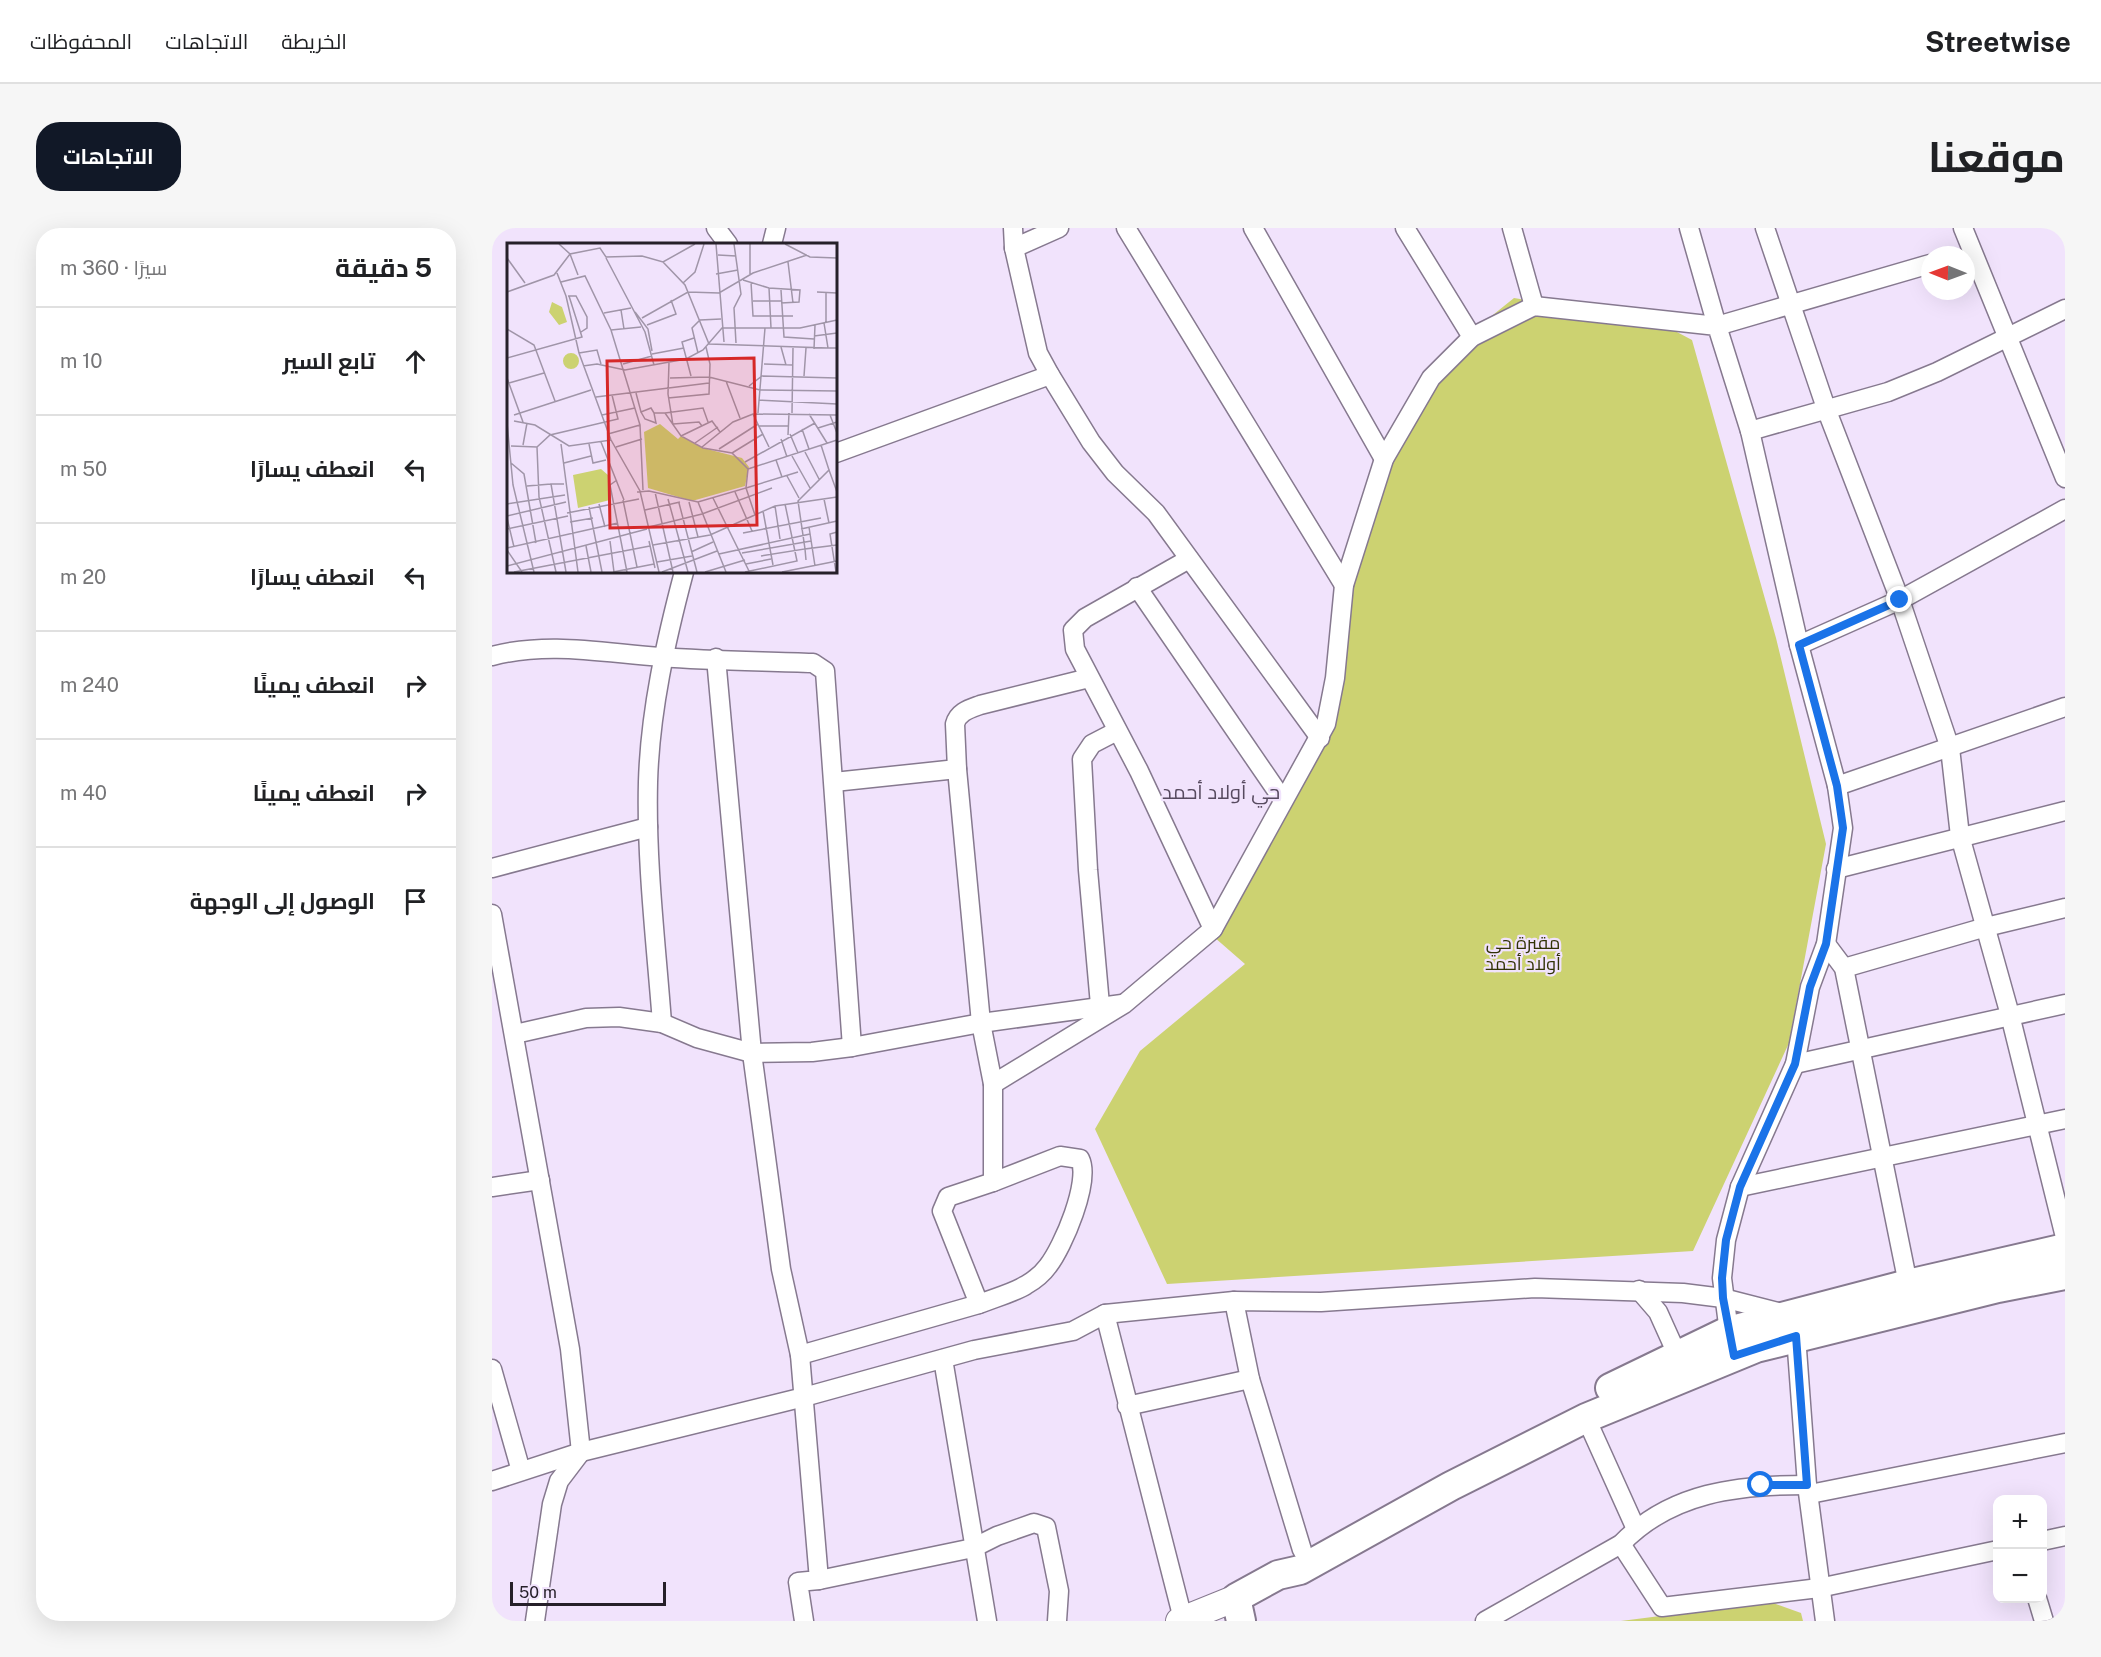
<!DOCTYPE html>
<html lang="ar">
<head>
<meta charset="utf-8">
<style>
	body { margin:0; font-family:"Public Sans",Cairo,sans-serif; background:#f6f6f6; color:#202124; direction:rtl }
	.controls { position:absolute; right:18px; bottom:18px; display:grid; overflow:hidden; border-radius:12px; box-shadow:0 6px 24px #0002 }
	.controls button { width:54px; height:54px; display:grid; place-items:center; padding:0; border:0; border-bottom:2px solid #e0e0e0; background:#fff; color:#202124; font:30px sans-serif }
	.compass { position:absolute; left:1429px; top:18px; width:54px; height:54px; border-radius:50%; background:#fff; box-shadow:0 6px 24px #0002; rotate:271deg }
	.scale { position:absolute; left:18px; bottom:15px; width:156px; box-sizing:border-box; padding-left:6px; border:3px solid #262029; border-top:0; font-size:16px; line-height:21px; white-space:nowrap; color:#262029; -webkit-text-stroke:4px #f1e3fc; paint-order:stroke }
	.stop { position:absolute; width:18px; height:18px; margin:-14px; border:4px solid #1a73e8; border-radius:50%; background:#fff }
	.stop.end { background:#1a73e8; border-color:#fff; box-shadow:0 2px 6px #0008 }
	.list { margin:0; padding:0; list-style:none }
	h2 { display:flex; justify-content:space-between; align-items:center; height:78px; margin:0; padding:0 24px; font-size:26px }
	h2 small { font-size:20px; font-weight:400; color:#757577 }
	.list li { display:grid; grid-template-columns:39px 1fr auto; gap:18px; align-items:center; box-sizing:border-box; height:108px; padding:0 24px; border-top:2px solid #e0e0e0 }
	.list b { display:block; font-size:22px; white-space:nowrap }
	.list em { font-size:20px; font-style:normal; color:#757577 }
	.icon { flex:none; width:33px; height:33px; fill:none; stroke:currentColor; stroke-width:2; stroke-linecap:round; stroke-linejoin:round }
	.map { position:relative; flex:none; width:1573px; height:1393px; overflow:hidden; direction:ltr; border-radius:24px }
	header { display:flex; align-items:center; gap:36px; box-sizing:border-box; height:84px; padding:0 30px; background:#fff; border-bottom:2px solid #e0e0e0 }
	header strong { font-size:28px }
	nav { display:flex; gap:33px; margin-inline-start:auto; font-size:21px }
	.intro { display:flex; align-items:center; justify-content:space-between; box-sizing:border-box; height:144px; padding:0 36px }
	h1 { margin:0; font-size:42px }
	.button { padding:15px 27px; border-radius:24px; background:#111827; color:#fff; font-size:21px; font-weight:700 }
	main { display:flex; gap:36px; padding:0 36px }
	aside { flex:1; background:#fff; border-radius:24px; box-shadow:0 6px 24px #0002 }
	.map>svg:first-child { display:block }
</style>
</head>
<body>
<header>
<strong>Streetwise</strong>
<nav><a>الخريطة</a><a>الاتجاهات</a><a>المحفوظات</a></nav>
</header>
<div class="intro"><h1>موقعنا</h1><a class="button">الاتجاهات</a></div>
<main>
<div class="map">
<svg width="1573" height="1393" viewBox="0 0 1573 1393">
	<rect width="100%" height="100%" fill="#f1e3fc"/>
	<!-- green -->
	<g fill="#ccd271">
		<path d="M 1022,70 L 1166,94 L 1200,112 L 1284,410 L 1334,616 L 1297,815 L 1201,1023 L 675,1056 L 603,901 L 648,823 L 753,736 L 722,709 L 841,497 L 856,357 L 890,226 L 940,136 Z"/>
		<path d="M 1278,1374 L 1309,1385 L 1311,1393 L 1129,1393 Z"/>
	</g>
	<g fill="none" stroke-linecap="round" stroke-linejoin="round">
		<!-- street casing -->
		<g stroke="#86798f" stroke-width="21">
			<g id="street">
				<path d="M 224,0 L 236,16"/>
				<path d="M 521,0 L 522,20 L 546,125 L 558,147 L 599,214 L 623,245 L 664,285 L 828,510"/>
				<path d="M 634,0 L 852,357"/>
				<path d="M 761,0 L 892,231"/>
				<path d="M 913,0 L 980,109"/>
				<path d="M 1020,0 L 1042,78"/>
				<path d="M 1197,0 L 1225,98 L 1438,36"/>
				<path d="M 1273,0 L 1335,183 L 1408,372 L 1458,520 L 1468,608 L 1518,787 L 1573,1009"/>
				<path d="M 1471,0 L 1573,250"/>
				<path d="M 280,16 L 284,0"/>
				<path d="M 522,20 L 567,0"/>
				<path d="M 1258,203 L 1396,164 L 1445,144 L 1573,81"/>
				<path d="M 344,225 L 558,147"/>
				<path d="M 697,331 L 593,390 L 581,402 L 583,421 L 647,543 L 721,701"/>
				<path d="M 645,359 L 791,572"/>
				<path d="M 1307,417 L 1408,372 L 1573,281"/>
				<path d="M 0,428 C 57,413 112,425 169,429 C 219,433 270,433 321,435 L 333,443 L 360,819"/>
				<path d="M 224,430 L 260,825 L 289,1041 L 308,1127 L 327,1352 L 306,1354 L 312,1393"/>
				<path d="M 342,554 L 465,541"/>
				<path d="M 1345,558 L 1573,479"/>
				<path d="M 0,640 L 156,599"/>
				<path d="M 1344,641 L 1573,583"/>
				<path d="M 0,686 L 78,1121 L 89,1224 L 67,1253 L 60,1276 L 43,1393"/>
				<path d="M 1334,716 L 1352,740 L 1416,1056"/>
				<path d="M 1352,740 L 1494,699 L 1573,680"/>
				<path d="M 608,777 L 596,642 L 590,531 L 600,516 L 625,503"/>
				<path d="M 170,795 C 164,715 154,634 156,554 C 158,483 174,412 192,344"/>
				<path d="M 23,806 L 94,790 L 127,789 L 170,795 L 205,810 L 260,825 L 320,824 L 360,819 L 489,795 L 630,776"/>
				<path d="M 1303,836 L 1573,776"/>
				<path d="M 501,856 L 489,795 L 465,541 L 463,496 C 466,484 477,481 488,477 L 597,450"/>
				<path d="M 0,959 L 48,952"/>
				<path d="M 1248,959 L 1573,891"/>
				<path d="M 1147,1062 L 1166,1084 L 1189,1135"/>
				<path d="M 742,1073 L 758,1151 L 810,1322"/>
				<path d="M 487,1076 C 502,1070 521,1065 534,1057 C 541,1053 551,1045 556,1038 C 571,1019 599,953 588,931 L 568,928 L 501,954"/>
				<path d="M 613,1086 L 691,1391"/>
				<path d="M 1304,1108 L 1315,1257 L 1333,1393"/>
				<path d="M 308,1127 L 487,1076 L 450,983 L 456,969 L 501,954 L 501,856 L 632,776 L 721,701 L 834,496 L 843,450 L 852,357 L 892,231 L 939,150 L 980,109 L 1042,78 L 1225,98 L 1258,203 L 1307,417 L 1345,558 L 1351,600 L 1334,716 L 1318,759 L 1303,836 L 1248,959 L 1234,1012 L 1230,1050 L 1238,1112"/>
				<path d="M 451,1131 L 495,1393"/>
				<path d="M 0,1141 L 29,1243"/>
				<path d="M 635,1178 L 758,1151"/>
				<path d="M 1094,1190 L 1144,1301"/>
				<path d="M 0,1253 L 89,1224 L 312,1169 L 482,1122 L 581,1103 L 613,1086 L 742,1073 L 829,1074 L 1043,1060 L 1191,1065 L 1231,1070 L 1294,1086"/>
				<path d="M 1318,1266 L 1573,1215"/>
				<path d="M 1550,1313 L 1573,1308"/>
				<path d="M 1129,1316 L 1170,1379 L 1327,1360 L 1506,1322"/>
				<path d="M 327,1352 L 481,1320 L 505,1308 L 542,1295 L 554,1299 L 567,1363 L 565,1393"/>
				<path d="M 1545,1370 L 1552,1393"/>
				<path d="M 993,1393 L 1129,1316 C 1179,1264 1246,1257 1315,1257"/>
			</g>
		</g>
		<!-- secondary casing -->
		<g stroke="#86798f" stroke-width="28">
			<path id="secondary" d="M 687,1393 L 744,1370"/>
		</g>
		<!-- primary casing -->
		<g stroke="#86798f" stroke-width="32">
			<g id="primary">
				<path d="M 1118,1160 L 1236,1103 L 1416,1056 L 1573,1020"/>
				<path d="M 749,1393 L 744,1370 L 786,1347 L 808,1342 L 959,1258 L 1094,1190 L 1264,1120 L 1506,1060 L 1573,1047"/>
			</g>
		</g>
		<!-- street -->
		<use href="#street" stroke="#fff" stroke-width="18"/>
		<!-- secondary -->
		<use href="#secondary" stroke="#fff" stroke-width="26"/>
		<!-- primary -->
		<use href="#primary" stroke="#fff" stroke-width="28"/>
	</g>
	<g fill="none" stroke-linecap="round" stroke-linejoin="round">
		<!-- route -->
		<path stroke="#1a73e8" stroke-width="8" d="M 1269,1257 L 1315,1257 L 1304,1108 L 1242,1128 L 1231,1070 L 1230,1050 L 1234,1012 L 1248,959 L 1303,836 L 1318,759 L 1334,716 L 1351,600 L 1345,558 L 1307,417 L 1408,372"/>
	</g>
	<g text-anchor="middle" stroke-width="4.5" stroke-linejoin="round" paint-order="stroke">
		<!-- park labels -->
		<g font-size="18" fill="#313205" stroke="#f1e3fc">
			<text x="1031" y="721">مقبرة حي<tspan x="1031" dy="21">أولاد أحمد</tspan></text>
		</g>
		<!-- neighbourhood labels -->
		<g font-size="20" fill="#574a5f" stroke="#f1e3fc">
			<text x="729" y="571">حي أولاد أحمد</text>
		</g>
	</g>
	<!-- overview -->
	<g transform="translate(15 15)">
		<rect width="330" height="330" fill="#f1e3fc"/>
		<path d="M 45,59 L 55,64 L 60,79 L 52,82 L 42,69 ZM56 118a8 8 0 1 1 16 0a8 8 0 1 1-16 0ZM 153,181 L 171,196 L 174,193 L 196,205 L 235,215 L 242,224 L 238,243 L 185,258 L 141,245 L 137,189 ZM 94,226 L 101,232 L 103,257 L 71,265 L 66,232 Z" fill="#ccd271"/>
		<path fill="none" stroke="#a095a8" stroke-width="1.5" d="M 52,1 L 63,11 L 71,32M 209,1 L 217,99M 227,1 L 234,51 L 227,65 L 229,100M 243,1 L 243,31M 278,1 L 303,14 L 330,15M 211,12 L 229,13M 0,15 L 18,40M 99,15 L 138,89 L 147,122M 156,19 L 178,42 L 202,101 L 321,105M 281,19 L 286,60M 50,30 L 59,53 L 72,110 L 104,197M 209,31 L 231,27M 236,37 L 262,45 L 293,47 L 292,59 L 274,60M 54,39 L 78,33 L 104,87 L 133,182 L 136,247M 244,39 L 246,73 L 286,73M 176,40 L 188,29 L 197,1M 262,45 L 264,85M 274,47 L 277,94 L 307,96M 0,49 L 47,32 L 63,11 L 93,5 L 99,14 L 135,13 L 156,19 L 188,1M 310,49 L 330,50M 319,49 L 319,79M 61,53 L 69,53 L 80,74 L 80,85 L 74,89M 246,58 L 274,58M 114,67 L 117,86M 128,69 L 141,86 L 145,108M 97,70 L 124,65M 135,75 L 181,49 L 212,50 L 246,30 L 300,12M 317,80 L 321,105 L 330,105M 140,82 L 169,71 L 164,57M 0,86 L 27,102 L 48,158M 104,87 L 134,84M 307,93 L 330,90M 274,104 L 279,122M 307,106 L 308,82M 72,110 L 90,107 L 94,121M 191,110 L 185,85 L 193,77 L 214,76M 145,111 L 177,105M 0,115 L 75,94 L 62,53M 162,119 L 161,151 L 166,182M 116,121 L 145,113M 257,121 L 286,122M 76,123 L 90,121 L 118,127 L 179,116 L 196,107 L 215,85 L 293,85 L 330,77M 184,133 L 175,99 L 187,95M 297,133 L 299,105M 0,135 L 16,179M 163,135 L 202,134 L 253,147 L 330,148M 219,138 L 233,175M 2,140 L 37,130M 242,143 L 255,133 L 330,135M 129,150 L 134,169 L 144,165 L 147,170 L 158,170 L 174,193 L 196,205 L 225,210 L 241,226 L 239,245 L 191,259 L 142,248 L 130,249M 89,154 L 202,140M 161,155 L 202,151 L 203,121 L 199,104M 252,157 L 330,161M 134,169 L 138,176 L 149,180 L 147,170M 158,170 L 196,165 L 201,179M 251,170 L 258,85M 285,170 L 286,105M 246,171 L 262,204M 302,171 L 320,200M 7,172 L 84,147M 95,172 L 128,165M 323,172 L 330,190M 7,178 L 28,182 L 62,203 L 104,197 L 133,248 L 152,329M 0,180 L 6,242 L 27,329M 166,181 L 192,179 L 195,183M 252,183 L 281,183M 311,185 L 330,179M 295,186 L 302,206M 101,191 L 133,182M 283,191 L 291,210M 281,192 L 282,170M 174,193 L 205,178 L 213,189M 274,196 L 280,214M 94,199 L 117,257M 188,200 L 211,184M 54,201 L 71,329M 82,201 L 86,220 L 99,217M 16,202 L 20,180M 4,203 L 30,204 L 43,192 L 111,176 L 105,152M 30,204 L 32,254 L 49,329M 109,204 L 135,196M 195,204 L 226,179 L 246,171 L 330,172M 212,206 L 251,181M 298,209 L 312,236M 225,210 L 256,191M 285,213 L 303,245M 269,217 L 275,234M 238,219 L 308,180M 4,220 L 17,231 L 29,300M 57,220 L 84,213M 241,226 L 330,197M 322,227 L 330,249M 280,233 L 292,255M 110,237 L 103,242 L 120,329M 57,241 L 44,241 L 59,329M 20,243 L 44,241M 148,249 L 166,329M 228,249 L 245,288M 206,255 L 242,328M 161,256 L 181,329M 317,256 L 322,280M 116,257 L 130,324M 182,259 L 191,294M 191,259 L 219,329M 172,260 L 190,329M 0,261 L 58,252M 92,261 L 98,284M 268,263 L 273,296M 82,264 L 95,329M 138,267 L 173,259M 256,268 L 266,322M 60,270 L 132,256M 248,272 L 239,245 L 291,229M 0,273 L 59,259M 0,275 L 7,304M 63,279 L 86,275M 142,284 L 195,271 L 265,245M 302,284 L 308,323M 0,286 L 61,273M 294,286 L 330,278M 236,290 L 314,275M 103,298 L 107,329M 142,298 L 148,325M 146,302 L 203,292 L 268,263 L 330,254M 79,303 L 84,329M 0,305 L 111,280M 0,307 L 15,329M 184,309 L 206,299M 235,310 L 304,298M 212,311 L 303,291M 254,313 L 298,306 L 291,258 L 322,227 L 314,202M 299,317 L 298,306 L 330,302M 150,319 L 185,313M 239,321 L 264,316M 0,323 L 140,286M 7,329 L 143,303M 106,329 L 147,321M 155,329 L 210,308M 198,329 L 238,317M 238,329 L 290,318 L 278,261M 275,329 L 330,318M 329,329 L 323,291 L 330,289"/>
		<path fill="#d62828" fill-opacity="0.15" stroke="#d62828" stroke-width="3" d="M 247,115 L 250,282 L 103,285 L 100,118 Z"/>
		<rect width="330" height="330" fill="none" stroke="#262029" stroke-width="3"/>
	</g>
</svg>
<div class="controls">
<button>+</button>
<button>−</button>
</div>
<svg class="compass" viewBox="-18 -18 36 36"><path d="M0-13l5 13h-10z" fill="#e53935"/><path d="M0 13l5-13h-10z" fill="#757577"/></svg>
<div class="scale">50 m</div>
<div class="stop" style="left:1269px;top:1257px"></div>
<div class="stop end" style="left:1408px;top:372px"></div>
</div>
<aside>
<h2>5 دقيقة<small>سيرًا · 360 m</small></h2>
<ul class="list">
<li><svg class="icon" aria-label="ahead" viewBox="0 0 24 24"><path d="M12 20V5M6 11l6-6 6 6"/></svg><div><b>تابع السير</b></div><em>10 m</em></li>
<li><svg class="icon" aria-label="left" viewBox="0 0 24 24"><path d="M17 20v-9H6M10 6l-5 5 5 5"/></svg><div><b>انعطف يسارًا</b></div><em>50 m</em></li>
<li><svg class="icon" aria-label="left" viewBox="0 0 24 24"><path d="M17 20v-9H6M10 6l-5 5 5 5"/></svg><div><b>انعطف يسارًا</b></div><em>20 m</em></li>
<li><svg class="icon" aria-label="right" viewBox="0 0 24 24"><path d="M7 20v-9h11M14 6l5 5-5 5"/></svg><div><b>انعطف يمينًا</b></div><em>240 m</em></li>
<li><svg class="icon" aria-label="right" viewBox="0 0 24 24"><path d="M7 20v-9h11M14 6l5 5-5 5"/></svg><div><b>انعطف يمينًا</b></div><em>40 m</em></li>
<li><svg class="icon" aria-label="arrive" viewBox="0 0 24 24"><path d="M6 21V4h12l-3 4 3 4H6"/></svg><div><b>الوصول إلى الوجهة</b></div></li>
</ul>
</aside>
</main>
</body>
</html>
